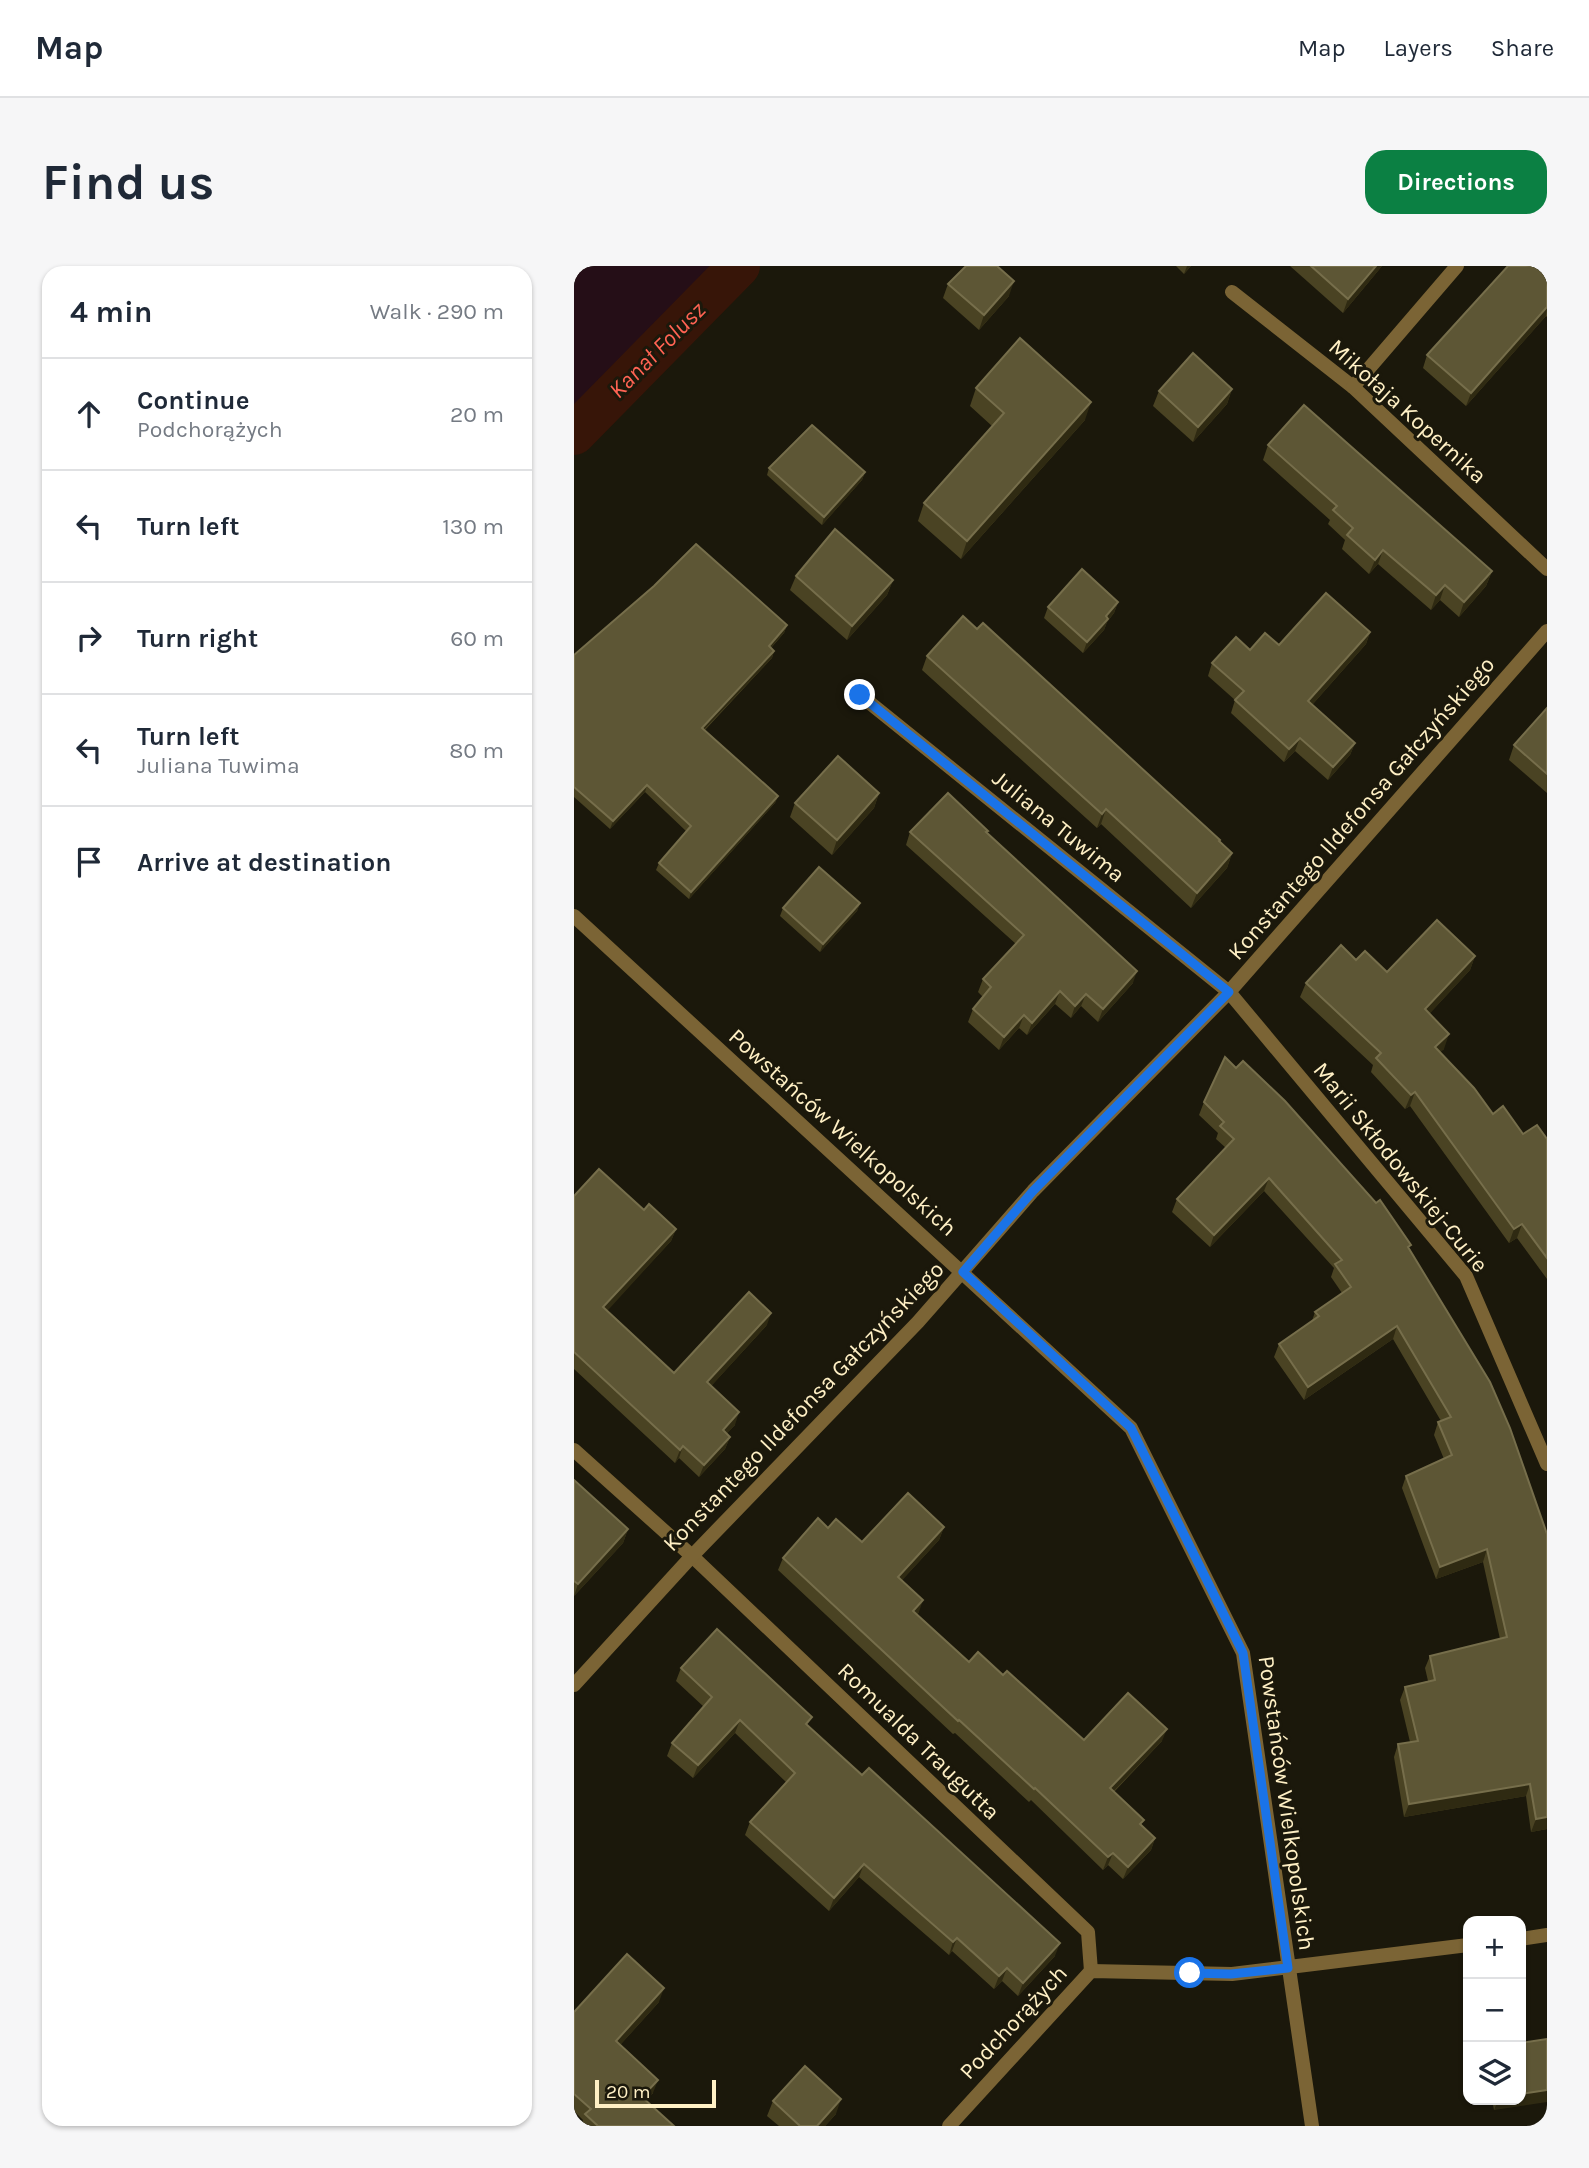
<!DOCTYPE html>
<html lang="en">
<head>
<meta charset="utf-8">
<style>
	body { margin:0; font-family:Karla,sans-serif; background:#f6f6f7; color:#1f2937 }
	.controls { position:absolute; right:21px; bottom:21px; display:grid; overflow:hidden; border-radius:14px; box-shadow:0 2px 5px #0004 }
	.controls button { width:63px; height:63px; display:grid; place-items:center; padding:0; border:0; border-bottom:2px solid #e0e1e3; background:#fff; color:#1f2937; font:35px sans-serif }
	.scale { position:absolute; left:21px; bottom:18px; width:121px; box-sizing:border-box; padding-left:7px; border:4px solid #fff0c5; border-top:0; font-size:19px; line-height:24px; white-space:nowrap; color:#fff0c5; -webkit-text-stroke:5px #1b180b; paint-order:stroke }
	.stop { position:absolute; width:21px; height:21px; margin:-16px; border:5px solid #1a73e8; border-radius:50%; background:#fff }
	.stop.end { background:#1a73e8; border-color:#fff; box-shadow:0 2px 7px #0008 }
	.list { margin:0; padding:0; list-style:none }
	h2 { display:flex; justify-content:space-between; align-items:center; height:91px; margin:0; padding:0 28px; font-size:30px }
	h2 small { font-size:23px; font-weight:400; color:#747a83 }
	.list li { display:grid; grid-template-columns:46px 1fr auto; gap:21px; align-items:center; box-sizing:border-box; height:112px; padding:0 28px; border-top:2px solid #e0e1e3 }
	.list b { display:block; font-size:26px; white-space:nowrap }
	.list p { margin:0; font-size:23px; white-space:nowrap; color:#747a83 }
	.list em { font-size:23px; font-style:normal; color:#747a83 }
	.icon { flex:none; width:38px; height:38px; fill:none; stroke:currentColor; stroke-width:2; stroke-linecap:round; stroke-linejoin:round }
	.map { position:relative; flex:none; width:973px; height:1860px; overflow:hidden; border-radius:21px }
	header { display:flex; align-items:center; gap:42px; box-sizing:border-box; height:98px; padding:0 35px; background:#fff; border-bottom:2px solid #e0e1e3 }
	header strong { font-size:33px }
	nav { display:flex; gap:38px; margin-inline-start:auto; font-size:24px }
	.intro { display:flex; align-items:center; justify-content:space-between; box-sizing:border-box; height:168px; padding:0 42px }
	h1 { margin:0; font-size:49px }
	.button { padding:18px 32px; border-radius:21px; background:#0b8043; color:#fff; font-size:24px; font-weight:700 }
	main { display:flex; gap:42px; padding:0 42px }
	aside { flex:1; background:#fff; border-radius:21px; box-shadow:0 2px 5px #0004 }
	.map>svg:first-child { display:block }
</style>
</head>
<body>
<header>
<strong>Map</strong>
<nav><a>Map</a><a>Layers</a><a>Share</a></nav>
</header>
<div class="intro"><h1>Find us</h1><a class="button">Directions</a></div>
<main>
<aside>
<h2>4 min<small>Walk · 290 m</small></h2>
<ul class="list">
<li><svg class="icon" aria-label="ahead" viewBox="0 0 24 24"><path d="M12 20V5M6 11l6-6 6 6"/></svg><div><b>Continue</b><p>Podchorążych</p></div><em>20 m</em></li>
<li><svg class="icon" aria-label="left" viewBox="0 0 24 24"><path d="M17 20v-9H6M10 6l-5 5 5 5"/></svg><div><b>Turn left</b></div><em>130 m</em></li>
<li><svg class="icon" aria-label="right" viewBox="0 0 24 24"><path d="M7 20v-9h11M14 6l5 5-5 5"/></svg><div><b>Turn right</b></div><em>60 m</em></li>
<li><svg class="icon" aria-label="left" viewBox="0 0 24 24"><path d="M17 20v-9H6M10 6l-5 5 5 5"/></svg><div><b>Turn left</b><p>Juliana Tuwima</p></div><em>80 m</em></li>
<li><svg class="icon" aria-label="arrive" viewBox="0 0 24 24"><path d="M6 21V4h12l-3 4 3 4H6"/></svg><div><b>Arrive at destination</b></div></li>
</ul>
</aside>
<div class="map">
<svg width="973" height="1860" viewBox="0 0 973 1860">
	<rect width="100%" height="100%" fill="#1b180b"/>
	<!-- green -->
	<path fill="#250e17" d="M 0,0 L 144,0 L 0,145 Z"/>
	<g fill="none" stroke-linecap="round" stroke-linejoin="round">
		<!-- canal -->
		<path stroke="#371508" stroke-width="42" d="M 0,168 L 165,0"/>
		<!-- minor -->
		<g stroke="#7b6435" stroke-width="14">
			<path d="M 658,26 L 779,121 L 973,303"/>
			<path d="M 779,121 L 883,0"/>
			<path d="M 286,429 L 655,726 L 892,1010 L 973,1198"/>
			<path d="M 0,650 L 557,1162 L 669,1387 L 738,1860"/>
			<path d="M 0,1184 L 118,1290 L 514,1666 L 517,1705"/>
			<path d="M 0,1419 L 118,1290 L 344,1056 L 459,925 L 655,726 L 973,365"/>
			<path d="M 947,1673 L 973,1669"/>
			<path d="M 375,1860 L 517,1705 L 658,1708 L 894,1679"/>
		</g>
	</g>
	<!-- wall -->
	<g fill="#4a4323">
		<path d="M 602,0 L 617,0 L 610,8 Z"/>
		<path d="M 716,0 L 808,0 L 769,47 Z"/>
		<path d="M 933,0 L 973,0 L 973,51 L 972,50 L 892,140 L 849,102 L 853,89 L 931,3 Z"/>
		<path d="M 374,18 L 435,30 L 405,64 L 369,32 Z"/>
		<path d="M 402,122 L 511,154 L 387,293 L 344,255 L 350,237 L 418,160 L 396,140 Z"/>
		<path d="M 658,123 L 653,138 L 619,176 L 579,140 L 585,125 Z"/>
		<path d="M 694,179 L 918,305 L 912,320 L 885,351 L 866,334 L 857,344 L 804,298 L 795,308 L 768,283 L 771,274 L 754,258 L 756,254 L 689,194 Z"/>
		<path d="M 195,202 L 291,206 L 288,214 L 248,259 L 193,209 Z"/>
		<path d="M 222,310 L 319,314 L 313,329 L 273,374 L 216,324 Z"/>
		<path d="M 544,336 L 540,347 L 533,356 L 530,364 L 509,387 L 470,352 L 474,341 Z"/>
		<path d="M 213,359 L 210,367 L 197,382 L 200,385 L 198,392 L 131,464 L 204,530 L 201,537 L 115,633 L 82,604 L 85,597 L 113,566 L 71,526 L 36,563 L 0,531 L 0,389 Z"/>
		<path d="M 796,366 L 792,378 L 738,439 L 781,477 L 776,489 L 754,514 L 721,485 L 710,496 L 657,447 L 661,434 L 634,410 L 638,397 L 676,384 Z"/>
		<path d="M 353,390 L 658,587 L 653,602 L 617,642 L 527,558 L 523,562 L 348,404 Z"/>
		<path d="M 973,442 L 973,527 L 935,494 L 940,479 Z"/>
		<path d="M 305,527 L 300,542 L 258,589 L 216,551 L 221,537 Z"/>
		<path d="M 414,565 L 413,567 L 559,717 L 524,756 L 507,740 L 497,752 L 481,738 L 453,769 L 445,762 L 425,784 L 394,756 L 399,743 L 409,731 L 404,726 L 409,713 L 442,678 L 332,579 L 336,566 Z"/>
		<path d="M 286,637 L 283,645 L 246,686 L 206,650 L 209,642 Z"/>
		<path d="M 901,690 L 896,704 L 855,748 L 870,783 L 866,786 L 919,848 L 949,868 L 973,873 L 973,1013 L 943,972 L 935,977 L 836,840 L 831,843 L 797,806 L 799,799 L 726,731 L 732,717 L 782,694 L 813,706 Z"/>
		<path d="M 630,836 L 836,983 L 973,1268 L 973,1564 L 973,1563 L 957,1566 L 952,1530 L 830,1551 L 820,1491 L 824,1478 L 836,1476 L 826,1434 L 831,1421 L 854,1415 L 851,1402 L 856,1390 L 926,1373 L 909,1296 L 862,1313 L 828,1222 L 832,1210 L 870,1193 L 860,1169 L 864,1156 L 867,1155 L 819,1073 L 730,1134 L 700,1091 L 705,1078 L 738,1055 L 741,1046 L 768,1027 L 757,1011 L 760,1002 L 690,925 L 636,981 L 598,946 L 603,933 L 652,882 L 642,873 L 644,867 L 625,849 Z"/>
		<path d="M 0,930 L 70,944 L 102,963 L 97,975 L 33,1044 L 100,1107 L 193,1059 L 137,1120 L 161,1159 L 153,1167 L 156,1171 L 151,1183 L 125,1211 L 105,1192 L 101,1197 L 0,1103 Z"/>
		<path d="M 0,1214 L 54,1263 L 49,1277 L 0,1330 Z"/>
		<path d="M 370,1261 L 365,1274 L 328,1314 L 345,1346 L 343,1348 L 395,1396 L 429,1409 L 510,1474 L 588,1475 L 540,1526 L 568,1559 L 581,1572 L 577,1584 L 549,1613 L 534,1599 L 529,1604 L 457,1534 L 455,1536 L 381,1467 L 379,1468 L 204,1304 L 209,1292 Z"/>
		<path d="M 107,1402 L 235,1461 L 481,1690 L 444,1730 L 428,1715 L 420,1723 L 378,1685 L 375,1689 L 285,1611 L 255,1645 L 171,1569 L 176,1556 L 213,1517 L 161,1467 L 119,1512 L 93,1490 L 98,1477 L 130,1441 L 102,1415 Z"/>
		<path d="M 85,1736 L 46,1779 L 79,1827 L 72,1835 L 100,1860 L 7,1860 L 9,1854 L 0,1845 L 0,1746 Z"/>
		<path d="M 918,1834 L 947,1834 L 920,1844 Z"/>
		<path d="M 199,1835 L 262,1848 L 251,1860 L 205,1860 L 193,1850 Z"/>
	</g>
	<!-- shaded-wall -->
	<g fill="#2f2a12">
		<path d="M 613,0 L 617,0 L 610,8 Z"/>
		<path d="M 802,0 L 808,0 L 769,47 L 774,33 Z"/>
		<path d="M 440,15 L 435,30 L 405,64 L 410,49 Z"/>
		<path d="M 973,41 L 972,50 L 892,140 L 897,127 Z"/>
		<path d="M 658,123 L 653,138 L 619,176 L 624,161 Z"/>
		<path d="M 517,136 L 511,154 L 387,293 L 393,275 Z"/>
		<path d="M 291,206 L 288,214 L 248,259 L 250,251 Z"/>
		<path d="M 809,284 L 804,298 L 795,308 L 801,294 Z"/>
		<path d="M 918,305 L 912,320 L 885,351 L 890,336 Z"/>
		<path d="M 319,314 L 313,329 L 273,374 L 278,360 Z"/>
		<path d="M 871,319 L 866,334 L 857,344 L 862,329 Z"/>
		<path d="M 544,336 L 540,347 L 533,356 L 530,364 L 509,387 L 513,376 L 532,350 Z"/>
		<path d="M 213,359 L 210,367 L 192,387 L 195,380 Z"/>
		<path d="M 796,366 L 792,378 L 730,448 L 734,435 Z"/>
		<path d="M 200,385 L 198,392 L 125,469 L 128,462 Z"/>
		<path d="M 726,472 L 721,485 L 710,496 L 715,483 Z"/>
		<path d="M 781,477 L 776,489 L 754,514 L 759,501 Z"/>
		<path d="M 73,519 L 71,526 L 36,563 L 39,555 Z"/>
		<path d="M 305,527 L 300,542 L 258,589 L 263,574 Z"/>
		<path d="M 204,530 L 201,537 L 115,633 L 117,626 Z"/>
		<path d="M 532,543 L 527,558 L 523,562 L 528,548 Z"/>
		<path d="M 658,587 L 653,602 L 617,642 L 623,627 Z"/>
		<path d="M 286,637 L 283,645 L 246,686 L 249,678 Z"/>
		<path d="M 901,690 L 896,704 L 846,758 L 851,743 Z"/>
		<path d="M 563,705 L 559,717 L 524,756 L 529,743 Z"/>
		<path d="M 486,725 L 481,738 L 453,769 L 458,757 Z"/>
		<path d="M 512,728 L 507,740 L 497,752 L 501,740 Z"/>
		<path d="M 450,749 L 445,762 L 425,784 L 430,771 Z"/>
		<path d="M 875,768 L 870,783 L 856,795 L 861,781 Z"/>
		<path d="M 841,826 L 836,840 L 831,843 L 837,829 Z"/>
		<path d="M 695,912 L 690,925 L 636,981 L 640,969 Z"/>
		<path d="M 948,958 L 943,972 L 935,977 L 940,963 Z"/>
		<path d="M 102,963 L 97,975 L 25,1054 L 29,1041 Z"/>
		<path d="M 197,1047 L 193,1059 L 129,1129 L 133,1116 Z"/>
		<path d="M 823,1060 L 819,1073 L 730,1134 L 734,1121 Z"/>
		<path d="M 165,1146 L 161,1159 L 145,1176 L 149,1164 Z"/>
		<path d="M 156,1171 L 151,1183 L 125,1211 L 130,1199 Z"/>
		<path d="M 109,1180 L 105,1192 L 101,1197 L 106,1184 Z"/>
		<path d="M 370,1261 L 365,1274 L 320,1323 L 324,1311 Z"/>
		<path d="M 54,1263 L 49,1277 L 0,1330 L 4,1318 Z"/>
		<path d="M 913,1283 L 909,1296 L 862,1313 L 866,1301 Z"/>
		<path d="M 349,1334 L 345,1346 L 334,1357 L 339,1345 Z"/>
		<path d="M 166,1454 L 161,1467 L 119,1512 L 124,1499 Z"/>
		<path d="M 593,1463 L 588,1475 L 531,1534 L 536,1522 Z"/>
		<path d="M 956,1518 L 952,1530 L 830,1551 L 835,1538 Z"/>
		<path d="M 973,1551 L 973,1563 L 957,1566 L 962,1553 Z"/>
		<path d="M 581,1572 L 577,1584 L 549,1613 L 554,1601 Z"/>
		<path d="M 539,1587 L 534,1599 L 529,1604 L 534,1591 Z"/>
		<path d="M 290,1598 L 285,1611 L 255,1645 L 260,1632 Z"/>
		<path d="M 383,1672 L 378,1685 L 375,1689 L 379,1676 Z"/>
		<path d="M 486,1677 L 481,1690 L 444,1730 L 449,1717 Z"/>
		<path d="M 433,1702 L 428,1715 L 420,1723 L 425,1710 Z"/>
		<path d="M 90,1722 L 85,1736 L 38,1788 L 42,1775 Z"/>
		<path d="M 84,1814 L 79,1827 L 64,1844 L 68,1831 Z"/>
		<path d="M 973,1824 L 973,1836 L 920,1844 L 924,1834 L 947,1834 L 947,1828 Z"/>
		<path d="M 267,1833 L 262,1848 L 251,1860 L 243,1860 Z"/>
	</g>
	<!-- building -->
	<g fill="#5d5635" stroke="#766e4b" stroke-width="2">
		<path d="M 392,0 L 423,0 L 440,15 L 410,49 L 374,18 Z"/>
		<path d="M 737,0 L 802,0 L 774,33 Z"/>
		<path d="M 934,0 L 973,0 L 973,41 L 897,127 L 853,89 Z"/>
		<path d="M 446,72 L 517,136 L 393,275 L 350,237 L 430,147 L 402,122 Z"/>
		<path d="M 619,87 L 658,123 L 624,161 L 585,125 Z"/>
		<path d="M 730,139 L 918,305 L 890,336 L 871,319 L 862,329 L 809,284 L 801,294 L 773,269 L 779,262 L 759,244 L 763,240 L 694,179 Z"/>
		<path d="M 238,159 L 291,206 L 250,251 L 195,202 Z"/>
		<path d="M 261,263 L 319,314 L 278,360 L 222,310 Z"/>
		<path d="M 122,278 L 213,359 L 195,380 L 200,385 L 128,462 L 204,530 L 117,626 L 85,597 L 117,560 L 73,519 L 39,555 L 0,521 L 0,389 L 80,320 Z"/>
		<path d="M 508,303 L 544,336 L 532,350 L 534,353 L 513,376 L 474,341 Z"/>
		<path d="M 752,327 L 796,366 L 734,435 L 781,477 L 759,501 L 726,472 L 715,483 L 661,434 L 670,425 L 638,397 L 662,371 L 676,384 L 691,367 L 705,379 Z"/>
		<path d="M 389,350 L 403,363 L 409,357 L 646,574 L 645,575 L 658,587 L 623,627 L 532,543 L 528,548 L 353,390 Z"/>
		<path d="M 973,442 L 973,508 L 940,479 Z"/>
		<path d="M 264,490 L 305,527 L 263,574 L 221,537 Z"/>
		<path d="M 374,527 L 414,565 L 412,566 L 563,705 L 529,743 L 512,728 L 501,740 L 486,725 L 458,757 L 450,749 L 430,771 L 399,743 L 417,721 L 409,713 L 450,669 L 336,566 Z"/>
		<path d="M 245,601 L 286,637 L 249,678 L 209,642 Z"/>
		<path d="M 863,654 L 901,690 L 851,743 L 875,768 L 861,781 L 900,822 L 919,848 L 929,840 L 949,868 L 963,859 L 973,873 L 973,992 L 948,958 L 940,963 L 841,826 L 837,829 L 802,792 L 807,787 L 732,717 L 767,679 L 782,694 L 791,685 L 813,706 Z"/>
		<path d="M 651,791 L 662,802 L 669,795 L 711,835 L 802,937 L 806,934 L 837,979 L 834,981 L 916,1116 L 936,1162 L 973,1268 L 973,1551 L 962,1553 L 956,1518 L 835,1538 L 824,1478 L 844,1475 L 831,1421 L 861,1414 L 856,1390 L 933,1371 L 913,1283 L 866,1301 L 832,1210 L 878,1189 L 864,1156 L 877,1151 L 823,1060 L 734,1121 L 705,1078 L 745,1050 L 741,1046 L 777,1021 L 761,998 L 768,994 L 695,912 L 640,969 L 603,933 L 660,873 L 646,860 L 650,856 L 630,836 Z"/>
		<path d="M 25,903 L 70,944 L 75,938 L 102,963 L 29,1041 L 100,1107 L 175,1026 L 197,1047 L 133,1116 L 165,1146 L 149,1164 L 156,1171 L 130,1199 L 109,1180 L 106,1184 L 0,1086 L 0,930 Z"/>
		<path d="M 0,1214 L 54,1263 L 4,1318 L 0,1315 Z"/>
		<path d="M 334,1227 L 370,1261 L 324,1311 L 349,1334 L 339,1345 L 395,1396 L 404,1386 L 429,1409 L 433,1405 L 510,1474 L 554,1427 L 593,1463 L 536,1522 L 570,1554 L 566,1558 L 581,1572 L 554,1601 L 539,1587 L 534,1591 L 461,1522 L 460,1523 L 385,1454 L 384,1455 L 209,1292 L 244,1252 L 254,1262 L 262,1253 L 288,1276 Z"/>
		<path d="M 143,1363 L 238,1451 L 232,1458 L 288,1509 L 295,1502 L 486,1677 L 449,1717 L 433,1702 L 425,1710 L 383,1672 L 379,1676 L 290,1598 L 260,1632 L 176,1556 L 221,1507 L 166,1454 L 124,1499 L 98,1477 L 138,1431 L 107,1402 Z"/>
		<path d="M 53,1688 L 90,1722 L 42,1775 L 84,1814 L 68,1831 L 100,1860 L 24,1860 L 11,1848 L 17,1843 L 0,1828 L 0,1746 Z"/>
		<path d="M 973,1773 L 973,1824 L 947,1828 L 947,1777 Z"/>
		<path d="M 231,1800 L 267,1833 L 243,1860 L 226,1860 L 199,1835 Z"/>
	</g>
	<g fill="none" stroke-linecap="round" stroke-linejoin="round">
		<!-- route -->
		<path stroke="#1a73e8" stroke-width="9" d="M 286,429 L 655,726 L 459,925 L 389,1006 L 557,1162 L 669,1387 L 714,1702 L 657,1708 L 616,1707"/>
	</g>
	<g text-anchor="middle" stroke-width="6" stroke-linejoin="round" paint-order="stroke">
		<!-- street labels -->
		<g font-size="23" fill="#fff0c5" stroke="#1b180b">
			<text transform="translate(834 145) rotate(42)" y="8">Mikołaja Kopernika</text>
			<text transform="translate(787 542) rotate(-49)" y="8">Konstantego Ildefonsa Gałczyńskiego</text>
			<text transform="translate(485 560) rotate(39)" y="8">Juliana Tuwima</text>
			<text transform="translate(269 866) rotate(42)" y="8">Powstańców Wielkopolskich</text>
			<text transform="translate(827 901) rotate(51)" y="8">Marii Skłodowskiej-Curie</text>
			<text transform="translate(229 1140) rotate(-46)" y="8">Konstantego Ildefonsa Gałczyńskiego</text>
			<text transform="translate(345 1475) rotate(44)" y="8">Romualda Traugutta</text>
			<text transform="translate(713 1537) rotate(82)" y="8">Powstańców Wielkopolskich</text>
			<text transform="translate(439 1756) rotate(-47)" y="8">Podchorążych</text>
		</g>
		<!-- water labels -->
		<g font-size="24" font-style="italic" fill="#ff6353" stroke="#1b180b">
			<text transform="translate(83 84) rotate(-45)" y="8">Kanał Folusz</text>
		</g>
	</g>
</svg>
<div class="controls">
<button>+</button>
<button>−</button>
<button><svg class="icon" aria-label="layers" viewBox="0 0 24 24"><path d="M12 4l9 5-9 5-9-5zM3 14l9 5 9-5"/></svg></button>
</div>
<div class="scale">20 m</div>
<div class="stop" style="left:616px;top:1707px"></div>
<div class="stop end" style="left:286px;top:429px"></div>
</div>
</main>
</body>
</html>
